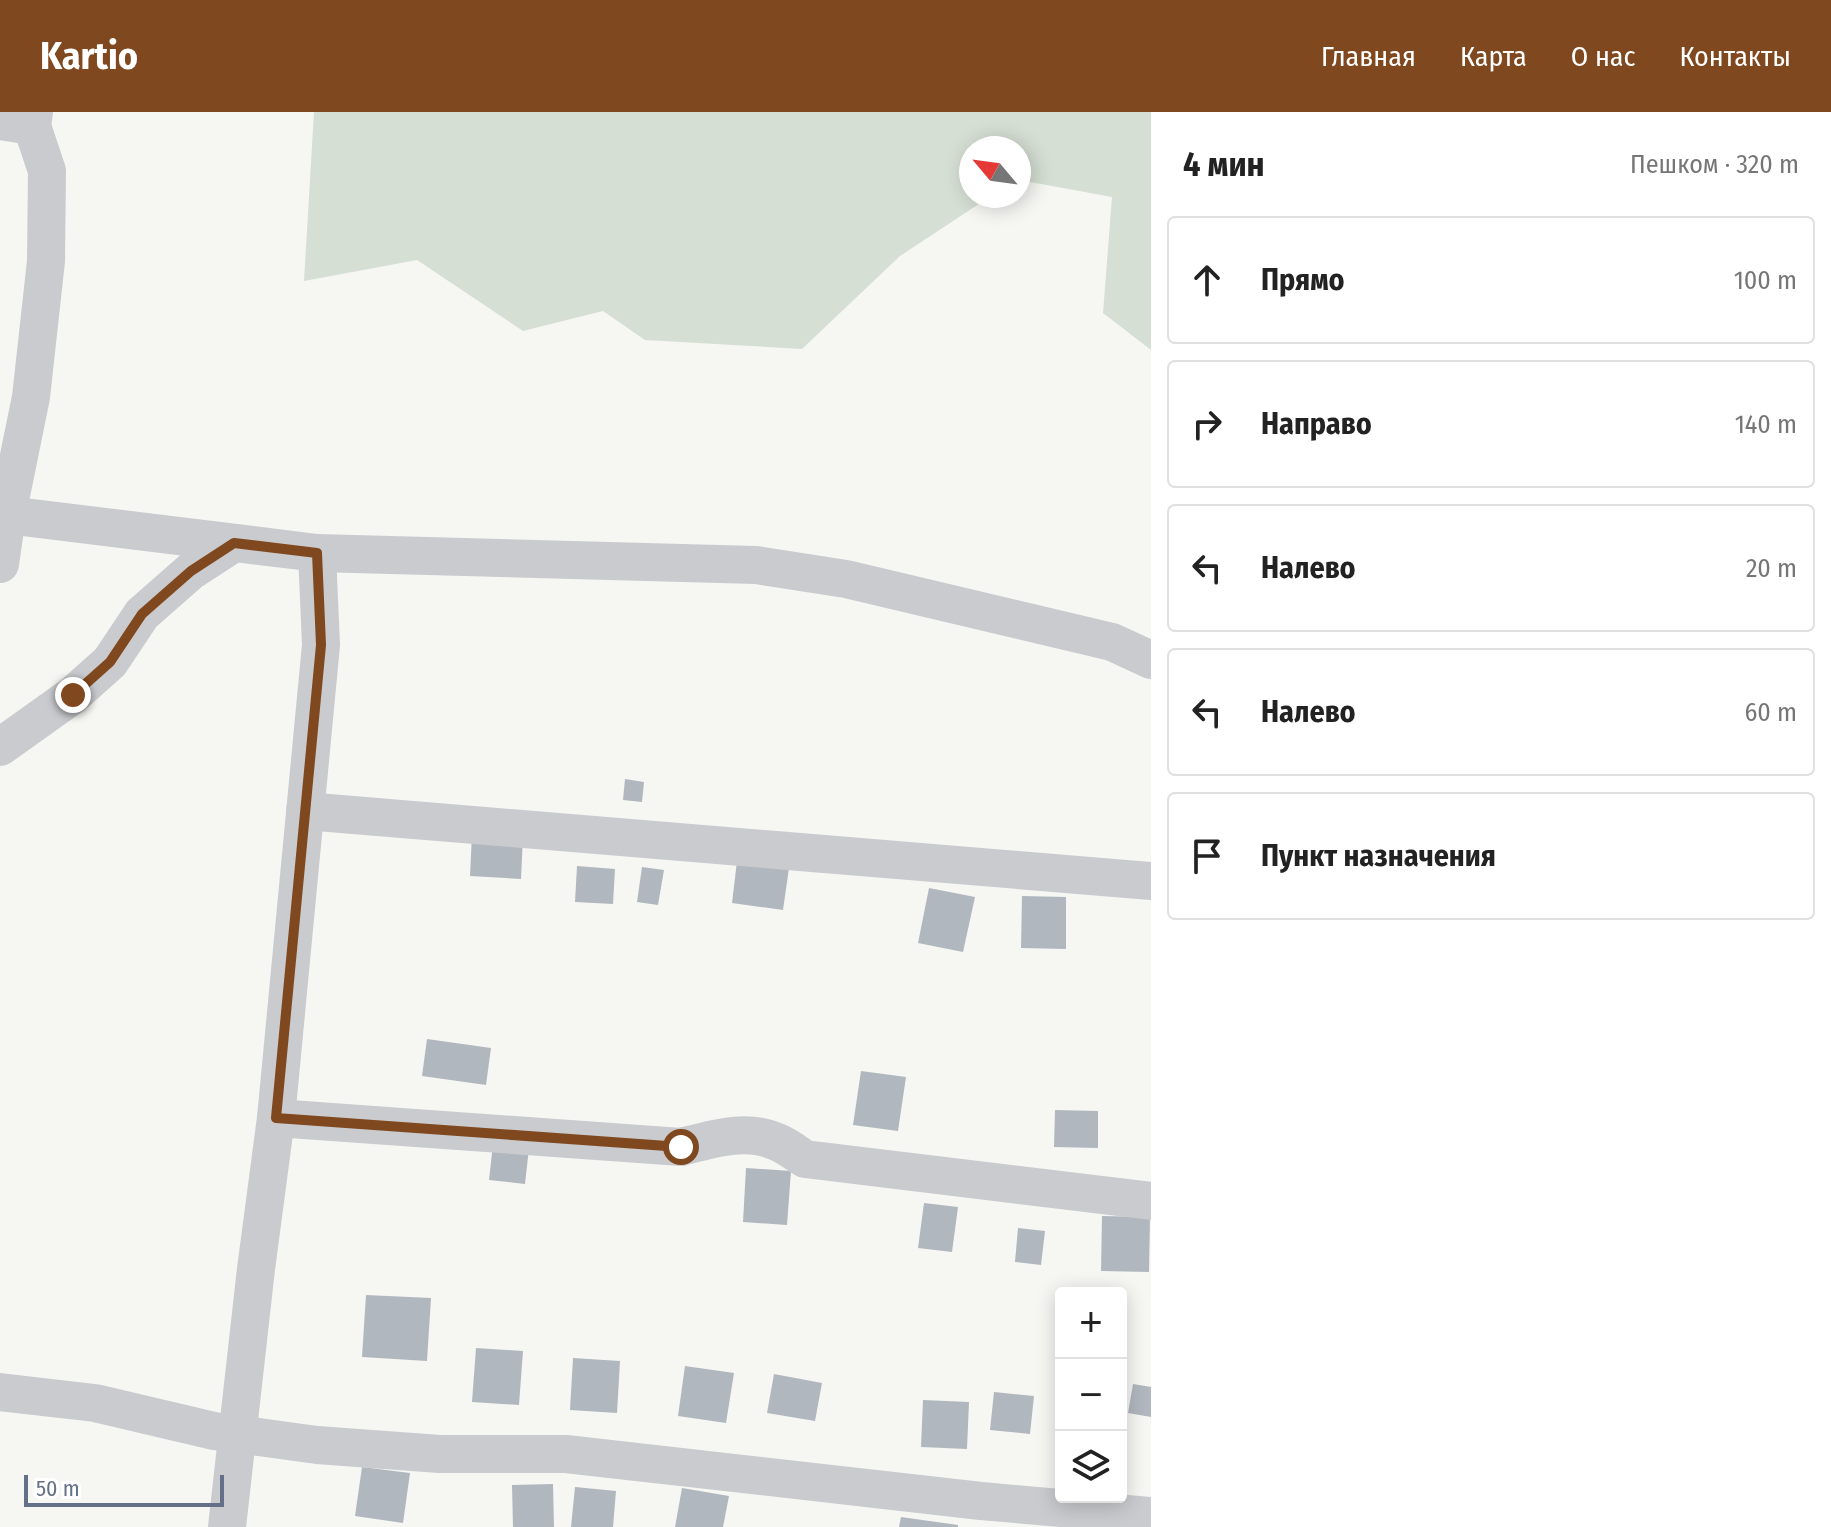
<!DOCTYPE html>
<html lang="ru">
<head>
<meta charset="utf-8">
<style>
	body { margin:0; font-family:"Fira Sans Condensed",sans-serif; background:#f6f6f6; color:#222 }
	.controls { position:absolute; right:24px; bottom:24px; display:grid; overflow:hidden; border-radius:8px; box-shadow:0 4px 20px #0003 }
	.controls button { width:72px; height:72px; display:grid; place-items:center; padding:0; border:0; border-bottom:2px solid #e0e0e0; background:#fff; color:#222; font:40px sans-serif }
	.compass { position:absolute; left:959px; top:24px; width:72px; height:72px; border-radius:50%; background:#fff; box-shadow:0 4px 20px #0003; rotate:299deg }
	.scale { position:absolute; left:24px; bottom:20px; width:200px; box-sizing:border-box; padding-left:8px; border:4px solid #637087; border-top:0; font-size:22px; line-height:28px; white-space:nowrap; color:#637087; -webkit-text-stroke:6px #fff; paint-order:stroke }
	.stop { position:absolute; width:24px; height:24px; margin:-18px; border:6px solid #80481e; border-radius:50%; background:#fff }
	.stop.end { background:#80481e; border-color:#fff; box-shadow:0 2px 8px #0008 }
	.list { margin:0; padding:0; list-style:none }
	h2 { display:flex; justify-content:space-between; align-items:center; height:104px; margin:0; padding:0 32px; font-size:34px }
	h2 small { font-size:26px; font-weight:400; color:#767676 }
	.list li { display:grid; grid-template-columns:52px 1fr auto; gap:24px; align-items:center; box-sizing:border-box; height:128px; margin:0 16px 16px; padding:0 16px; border:2px solid #e0e0e0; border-radius:8px }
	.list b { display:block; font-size:30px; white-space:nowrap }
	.list em { font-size:26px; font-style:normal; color:#767676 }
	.icon { flex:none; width:44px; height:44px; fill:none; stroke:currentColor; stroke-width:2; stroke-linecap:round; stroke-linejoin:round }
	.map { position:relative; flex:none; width:1151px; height:1415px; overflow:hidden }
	header { display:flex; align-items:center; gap:48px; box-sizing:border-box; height:112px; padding:0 40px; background:#80481e; color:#fff }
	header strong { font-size:38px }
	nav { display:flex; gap:44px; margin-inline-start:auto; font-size:28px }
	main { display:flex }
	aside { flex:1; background:#fff }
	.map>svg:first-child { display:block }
</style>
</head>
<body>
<header>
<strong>Kartio</strong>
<nav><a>Главная</a><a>Карта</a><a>О нас</a><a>Контакты</a></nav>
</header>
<main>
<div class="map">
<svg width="1151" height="1415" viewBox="0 0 1151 1415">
	<rect width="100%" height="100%" fill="#f6f7f3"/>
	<!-- green -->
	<path fill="#d6dfd4" d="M 314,0 L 1151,0 L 1151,238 L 1103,201 L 1112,85 L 1019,68 L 1019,36 L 971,36 L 971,84 L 991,84 L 900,144 L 802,237 L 645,228 L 603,199 L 523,219 L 417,148 L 304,169 Z"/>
	<!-- building -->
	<g fill="#b1b7be">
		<path d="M 625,667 L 644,670 L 642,690 L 623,688 Z"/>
		<path d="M 472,722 L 523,724 L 521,767 L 470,764 Z"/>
		<path d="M 737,749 L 789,756 L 783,798 L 732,791 Z"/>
		<path d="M 577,754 L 615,757 L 613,792 L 575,790 Z"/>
		<path d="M 642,755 L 664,758 L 658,793 L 637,790 Z"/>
		<path d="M 929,776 L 975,785 L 963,840 L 918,831 Z"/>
		<path d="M 1022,784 L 1066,785 L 1066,837 L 1021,836 Z"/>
		<path d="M 427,927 L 491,936 L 486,973 L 422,964 Z"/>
		<path d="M 861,959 L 906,965 L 898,1019 L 853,1013 Z"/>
		<path d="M 1055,998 L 1098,999 L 1098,1036 L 1054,1035 Z"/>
		<path d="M 493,1032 L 529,1036 L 525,1072 L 489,1068 Z"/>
		<path d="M 746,1056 L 791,1059 L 787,1113 L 743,1110 Z"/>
		<path d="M 924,1091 L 958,1095 L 952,1140 L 918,1136 Z"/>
		<path d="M 1102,1104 L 1150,1105 L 1149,1160 L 1101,1159 Z"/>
		<path d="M 1018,1116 L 1045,1119 L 1041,1153 L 1015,1150 Z"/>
		<path d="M 366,1183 L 431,1186 L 427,1249 L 362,1245 Z"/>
		<path d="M 476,1236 L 523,1239 L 519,1293 L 472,1290 Z"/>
		<path d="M 573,1246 L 620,1249 L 617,1301 L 570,1298 Z"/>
		<path d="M 685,1254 L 734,1261 L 726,1311 L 678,1304 Z"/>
		<path d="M 774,1262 L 822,1271 L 815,1309 L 767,1301 Z"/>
		<path d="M 1133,1272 L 1151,1275 L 1151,1305 L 1128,1301 Z"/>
		<path d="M 994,1280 L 1034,1284 L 1030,1322 L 990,1318 Z"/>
		<path d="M 923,1288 L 969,1290 L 967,1337 L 921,1335 Z"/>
		<path d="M 362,1355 L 410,1361 L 403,1411 L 355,1404 Z"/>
		<path d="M 553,1372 L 554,1415 L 513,1415 L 512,1373 Z"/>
		<path d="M 575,1375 L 616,1379 L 613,1415 L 571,1415 Z"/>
		<path d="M 682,1376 L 729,1384 L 723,1415 L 675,1415 Z"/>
		<path d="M 901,1405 L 958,1413 L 958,1415 L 899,1415 Z"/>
	</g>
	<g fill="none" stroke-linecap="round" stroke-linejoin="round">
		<!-- minor -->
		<g stroke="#c9cbcf" stroke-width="38">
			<path d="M 0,9 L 32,14"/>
			<path d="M 0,402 L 317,441 L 756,453 L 846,467 L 1112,530 L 1151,548"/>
			<path d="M 0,452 L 7,403 L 31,285 L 46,149 L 47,59 L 32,14 L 34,0"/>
			<path d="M 0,635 L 73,583 L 110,550 L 142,502 L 191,459 L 234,431"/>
			<path d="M 305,699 L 1151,769"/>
			<path d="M 276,1006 L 681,1035 C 712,1027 747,1016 777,1030 C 787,1034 796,1041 805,1047 L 1151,1089"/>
			<path d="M 0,1280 L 95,1291 L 214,1319 L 317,1333 L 440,1342 L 566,1342 L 981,1389 L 1151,1404"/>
			<path d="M 227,1415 L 256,1157 L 276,1006 L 321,533 L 317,441"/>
		</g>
	</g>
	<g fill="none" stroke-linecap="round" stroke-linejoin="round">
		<!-- route -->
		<path stroke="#80481e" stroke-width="10" d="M 73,583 L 110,550 L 142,502 L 191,459 L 234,431 L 317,441 L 321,533 L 276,1006 L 681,1035"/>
	</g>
</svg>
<div class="controls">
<button>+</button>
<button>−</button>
<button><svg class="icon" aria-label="layers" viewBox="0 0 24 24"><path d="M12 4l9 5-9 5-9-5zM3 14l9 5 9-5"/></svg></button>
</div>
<svg class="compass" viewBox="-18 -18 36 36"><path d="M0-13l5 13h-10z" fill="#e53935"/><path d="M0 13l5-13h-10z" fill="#767676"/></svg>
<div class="scale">50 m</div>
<div class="stop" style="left:681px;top:1035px"></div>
<div class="stop end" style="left:73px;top:583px"></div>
</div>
<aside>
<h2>4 мин<small>Пешком · 320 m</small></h2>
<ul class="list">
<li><svg class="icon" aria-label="ahead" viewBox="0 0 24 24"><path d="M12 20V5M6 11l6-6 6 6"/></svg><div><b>Прямо</b></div><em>100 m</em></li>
<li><svg class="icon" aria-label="right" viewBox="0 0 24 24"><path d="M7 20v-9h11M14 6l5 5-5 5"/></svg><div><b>Направо</b></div><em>140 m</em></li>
<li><svg class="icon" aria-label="left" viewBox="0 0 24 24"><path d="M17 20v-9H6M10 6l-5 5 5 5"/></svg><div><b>Налево</b></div><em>20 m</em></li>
<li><svg class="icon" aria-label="left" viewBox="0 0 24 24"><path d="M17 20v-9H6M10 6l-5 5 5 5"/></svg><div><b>Налево</b></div><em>60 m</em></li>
<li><svg class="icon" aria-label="arrive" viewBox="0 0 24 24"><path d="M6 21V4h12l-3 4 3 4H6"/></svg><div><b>Пункт назначения</b></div></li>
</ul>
</aside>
</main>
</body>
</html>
